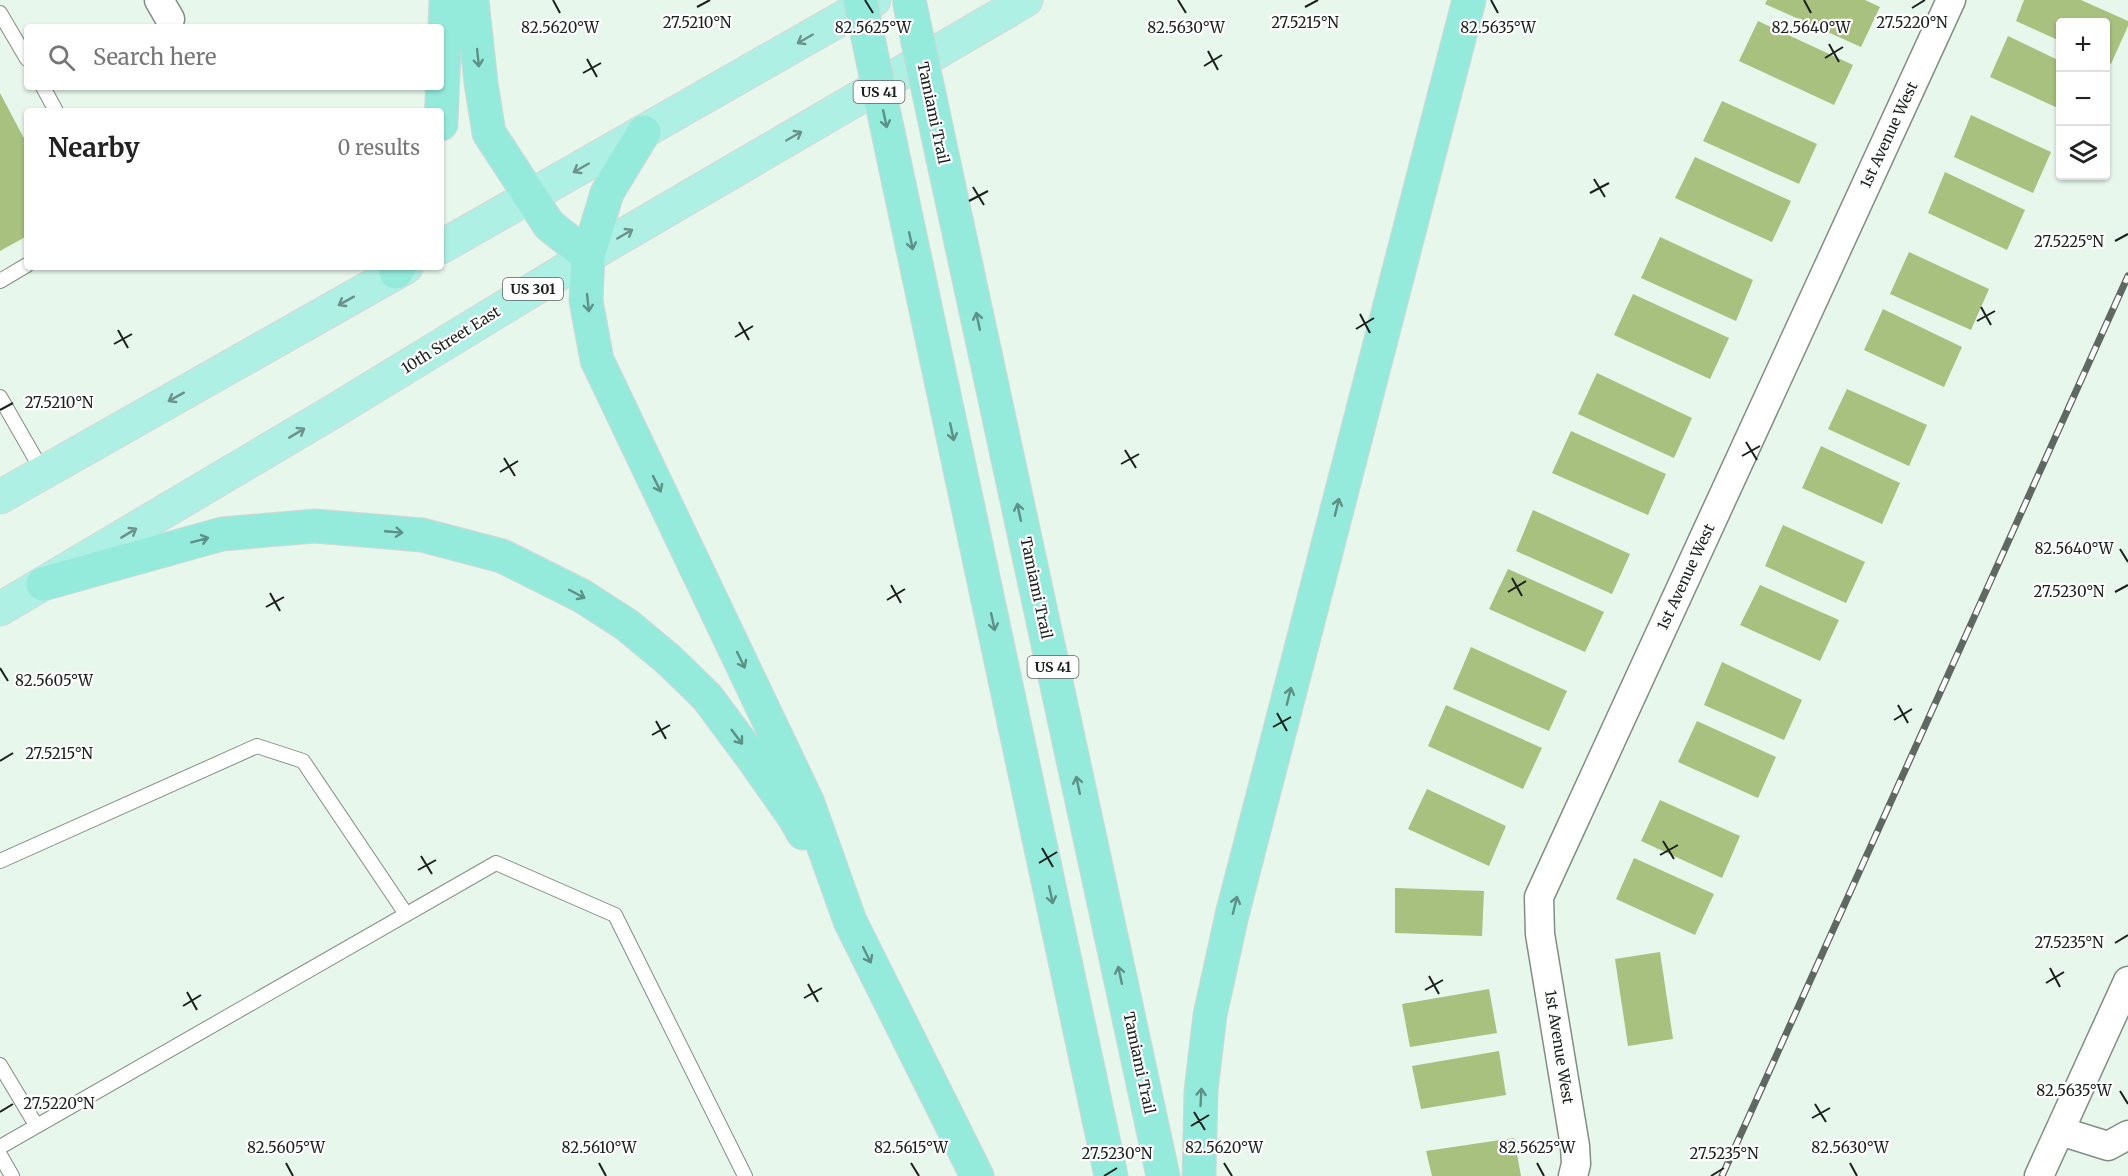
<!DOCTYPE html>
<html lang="en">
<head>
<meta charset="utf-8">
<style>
	body { margin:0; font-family:Merriweather,serif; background:#f2f2f2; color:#222 }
	.controls { position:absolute; right:18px; top:18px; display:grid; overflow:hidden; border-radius:6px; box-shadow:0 2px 4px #0004 }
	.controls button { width:54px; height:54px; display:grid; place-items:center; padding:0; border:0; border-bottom:2px solid #e0e0e0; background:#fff; color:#222; font:30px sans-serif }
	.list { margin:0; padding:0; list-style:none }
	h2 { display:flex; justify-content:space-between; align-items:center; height:78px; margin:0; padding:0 24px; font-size:26px }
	h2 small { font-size:20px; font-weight:400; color:#767676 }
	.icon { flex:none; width:33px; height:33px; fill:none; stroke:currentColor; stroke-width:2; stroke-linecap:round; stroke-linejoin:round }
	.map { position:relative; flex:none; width:2128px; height:1176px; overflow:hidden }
	.search { position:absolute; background:#fff; box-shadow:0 2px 4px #0004; left:24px; top:24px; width:420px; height:66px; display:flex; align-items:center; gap:15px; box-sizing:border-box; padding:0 21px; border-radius:6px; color:#767676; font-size:22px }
	.panel { position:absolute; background:#fff; box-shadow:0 2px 4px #0004; left:24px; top:108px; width:420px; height:162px; border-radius:6px }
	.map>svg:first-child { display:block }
</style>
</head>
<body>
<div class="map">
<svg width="2128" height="1176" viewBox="0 0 2128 1176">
	<rect width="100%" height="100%" fill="#e8f7ec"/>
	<!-- building -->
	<g fill="#a8c17e">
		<path d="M 1767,0 L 1865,0 L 1880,7 L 1861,47 L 1765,4 Z"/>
		<path d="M 2024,0 L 2081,0 L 2128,21 L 2128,26 L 2111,64 L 2106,61 L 2106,22 L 2060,22 L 2060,41 L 2016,21 Z"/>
		<path d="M 1758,21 L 1853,65 L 1834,105 L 1739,61 Z"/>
		<path d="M 2008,36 L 2060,61 L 2060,109 L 1990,77 Z"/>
		<path d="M 0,93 L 27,144 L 27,236 L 0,251 Z"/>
		<path d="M 1722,101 L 1817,144 L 1799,184 L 1703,141 Z"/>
		<path d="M 1971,115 L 2051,152 L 2033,193 L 1954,157 Z"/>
		<path d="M 1695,157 L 1791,201 L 1772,242 L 1675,198 Z"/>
		<path d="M 1945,172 L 2025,210 L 2007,250 L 1928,213 Z"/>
		<path d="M 1660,237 L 1753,280 L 1736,321 L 1641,278 Z"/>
		<path d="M 1909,252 L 1989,289 L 1971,330 L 1890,294 Z"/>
		<path d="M 1633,294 L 1729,338 L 1710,379 L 1614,335 Z"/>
		<path d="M 1883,309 L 1962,347 L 1944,387 L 1864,350 Z"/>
		<path d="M 1597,373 L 1692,418 L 1674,458 L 1578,414 Z"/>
		<path d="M 1847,389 L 1927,425 L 1909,466 L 1828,429 Z"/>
		<path d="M 1571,431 L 1666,474 L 1648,515 L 1552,473 Z"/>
		<path d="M 1821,446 L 1900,483 L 1882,524 L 1802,488 Z"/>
		<path d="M 1533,510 L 1630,554 L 1612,594 L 1516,551 Z"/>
		<path d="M 1783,525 L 1865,562 L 1846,603 L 1765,566 Z"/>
		<path d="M 1508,569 L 1604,612 L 1585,652 L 1489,609 Z"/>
		<path d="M 1760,585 L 1839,620 L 1820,661 L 1740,625 Z"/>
		<path d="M 1471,647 L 1567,691 L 1549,731 L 1453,689 Z"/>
		<path d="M 1722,662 L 1802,700 L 1784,740 L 1704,705 Z"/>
		<path d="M 1446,705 L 1542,748 L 1523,789 L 1428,746 Z"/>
		<path d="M 1697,721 L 1776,757 L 1758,798 L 1678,762 Z"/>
		<path d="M 1427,789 L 1506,826 L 1489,866 L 1408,829 Z"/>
		<path d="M 1660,800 L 1740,836 L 1722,878 L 1641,841 Z"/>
		<path d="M 1634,858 L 1714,894 L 1695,935 L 1616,899 Z"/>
		<path d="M 1395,888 L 1484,891 L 1482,936 L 1395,933 Z"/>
		<path d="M 1660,952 L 1673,1039 L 1628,1046 L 1615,959 Z"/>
		<path d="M 1489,989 L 1497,1033 L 1410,1047 L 1402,1004 Z"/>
		<path d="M 1499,1051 L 1506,1095 L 1421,1109 L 1412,1066 Z"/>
		<path d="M 1514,1138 L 1521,1176 L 1432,1176 L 1426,1151 Z"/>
	</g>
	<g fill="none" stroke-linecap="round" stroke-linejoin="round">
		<!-- service casing -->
		<g stroke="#818e84" stroke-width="16">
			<g id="service">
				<path d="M 0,13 L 27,59"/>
				<path d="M 43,87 L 56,111"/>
				<path d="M 0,281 L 27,265"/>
				<path d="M 0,397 L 43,472"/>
				<path d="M 0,861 L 257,746 L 303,761 L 406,914"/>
				<path d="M 0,1065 L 36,1125"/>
				<path d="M 0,1147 L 496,863 L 615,915 L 745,1176"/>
				<path d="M 0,1155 L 12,1176"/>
			</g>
		</g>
		<!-- minor casing -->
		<g stroke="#818e84" stroke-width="31">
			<g id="minor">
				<path d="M 159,0 L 170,19"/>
				<path d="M 2060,1131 L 2108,1146 L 2128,1135"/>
				<path d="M 1573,1176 L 1576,1164 L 1575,1146 L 1540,934 L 1539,897 L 1951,0"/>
				<path d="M 2039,1176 L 2128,981"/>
			</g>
		</g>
		<!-- primary casing -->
		<g stroke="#d6d7d6" stroke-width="35">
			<g id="primary">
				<path d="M 441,247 L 874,0"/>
				<path d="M 0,497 L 406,267"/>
				<path d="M 0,609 L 334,411 L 588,256 L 1026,0"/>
			</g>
		</g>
		<!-- trunk casing -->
		<g stroke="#d6d7d6" stroke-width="35">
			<g id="trunk">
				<path d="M 472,0 L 481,83 L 489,133 L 549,225 L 588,256"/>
				<path d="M 441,124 L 446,0"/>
				<path d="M 644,132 L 607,193 L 588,256 L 586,301 L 597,360 L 808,803 L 850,921 L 977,1176"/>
				<path d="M 943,159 L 1163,1176"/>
				<path d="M 899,184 L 1111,1176"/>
				<path d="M 396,272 L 399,267"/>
				<path d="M 43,584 L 222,534 L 315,526 L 422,535 L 502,556 L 582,596 L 627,625 L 669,660 L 707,697 L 751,756 L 794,817 L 803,833"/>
				<path d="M 1199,1176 L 1201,1091 L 1210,1015 L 1232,915 L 1469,0"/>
			</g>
		</g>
		<!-- service -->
		<use href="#service" stroke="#fff" stroke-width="14"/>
		<!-- minor -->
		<use href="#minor" stroke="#fff" stroke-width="28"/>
		<!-- primary -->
		<use href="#primary" stroke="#aff0e5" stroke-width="33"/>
		<!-- trunk -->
		<use href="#trunk" stroke="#94ebdc" stroke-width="33"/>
		<!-- rail casing -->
		<g stroke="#5f6862" stroke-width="7">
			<path id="rail" d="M 1722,1176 L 2128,276"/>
		</g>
		<!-- rail -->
		<use href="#rail" stroke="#fff" stroke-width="4.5" stroke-dasharray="14" stroke-linecap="butt"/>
		<!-- trunk-bridge casing -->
		<g stroke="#d6d7d6" stroke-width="35" stroke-linecap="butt">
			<g id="trunk-bridge">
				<path d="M 860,0 L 899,184"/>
				<path d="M 909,0 L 943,159"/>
			</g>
		</g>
		<!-- trunk-bridge -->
		<use href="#trunk-bridge" stroke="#94ebdc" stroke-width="33"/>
	</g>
	<!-- one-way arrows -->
	<defs><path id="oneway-shaft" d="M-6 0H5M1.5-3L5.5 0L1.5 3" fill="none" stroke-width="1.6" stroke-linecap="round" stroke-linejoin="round" transform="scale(1.5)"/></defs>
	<g stroke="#6c928b">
		<use href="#oneway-shaft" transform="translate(805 39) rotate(150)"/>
		<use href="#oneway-shaft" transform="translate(794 136) rotate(-30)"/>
		<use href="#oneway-shaft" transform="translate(581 168) rotate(150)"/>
		<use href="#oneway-shaft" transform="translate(625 234) rotate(-30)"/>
		<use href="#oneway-shaft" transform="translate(346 301) rotate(151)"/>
		<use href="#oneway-shaft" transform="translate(176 397) rotate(151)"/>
		<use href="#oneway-shaft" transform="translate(297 433) rotate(-31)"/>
		<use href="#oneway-shaft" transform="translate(129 533) rotate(-31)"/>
	</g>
	<g stroke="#5d9086">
		<use href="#oneway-shaft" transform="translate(478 58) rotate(84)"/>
		<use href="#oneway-shaft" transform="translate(885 119) rotate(78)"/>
		<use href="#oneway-shaft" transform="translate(911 241) rotate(78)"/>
		<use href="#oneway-shaft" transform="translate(588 303) rotate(84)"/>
		<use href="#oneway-shaft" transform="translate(978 321) rotate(-102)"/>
		<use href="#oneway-shaft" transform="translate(952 432) rotate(78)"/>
		<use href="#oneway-shaft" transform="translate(657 484) rotate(64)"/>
		<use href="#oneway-shaft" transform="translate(1337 507) rotate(-76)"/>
		<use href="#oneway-shaft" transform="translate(1019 512) rotate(-102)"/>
		<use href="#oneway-shaft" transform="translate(394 532) rotate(5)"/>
		<use href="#oneway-shaft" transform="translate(200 540) rotate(-15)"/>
		<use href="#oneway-shaft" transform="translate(577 594) rotate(28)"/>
		<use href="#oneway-shaft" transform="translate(993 622) rotate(78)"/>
		<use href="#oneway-shaft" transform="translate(741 660) rotate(64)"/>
		<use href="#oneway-shaft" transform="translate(1289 696) rotate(-76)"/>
		<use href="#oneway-shaft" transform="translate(737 737) rotate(53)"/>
		<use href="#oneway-shaft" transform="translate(1078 785) rotate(-102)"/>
		<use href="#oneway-shaft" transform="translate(1051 895) rotate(78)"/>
		<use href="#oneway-shaft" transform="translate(1235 905) rotate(-76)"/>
		<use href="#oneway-shaft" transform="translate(867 955) rotate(64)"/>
		<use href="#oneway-shaft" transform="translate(1120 975) rotate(-102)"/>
		<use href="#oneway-shaft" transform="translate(1201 1097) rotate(-87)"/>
	</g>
	<!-- ticks -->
	<path fill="none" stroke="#1a201c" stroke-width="2" d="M 553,0 L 560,13M 865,0 L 873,13M 1178,0 L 1186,13M 1491,0 L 1498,13M 1804,0 L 1811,13M 697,7 L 710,0M 1305,7 L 1318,0M 1912,8 L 1925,0M 1829,44 L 1839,62M 1208,51 L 1218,70M 1825,58 L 1843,47M 587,59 L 597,77M 1204,66 L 1222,55M 583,73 L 601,63M 1594,179 L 1605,197M 973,187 L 984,205M 1590,193 L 1609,183M 969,201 L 988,191M 2115,241 L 2128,234M 1981,307 L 1991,325M 1360,314 L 1370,333M 1977,321 L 1995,311M 739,322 L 749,340M 1356,329 L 1374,318M 118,330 L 128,348M 735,337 L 753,326M 114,344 L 132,334M 0,410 L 13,403M 1746,442 L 1757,460M 1125,450 L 1136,468M 1742,456 L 1760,446M 504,458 L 515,476M 1121,464 L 1139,454M 500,472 L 518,461M 2120,549 L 2128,562M 1512,578 L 1522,596M 891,585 L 901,603M 1508,592 L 1526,581M 2115,592 L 2128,585M 270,593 L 280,611M 887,600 L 905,589M 266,607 L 284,597M 0,668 L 8,681M 1898,705 L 1908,723M 1277,713 L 1287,731M 1894,720 L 1912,709M 656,721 L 666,739M 1273,727 L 1291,717M 652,735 L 670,725M 0,761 L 13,753M 1663,841 L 1674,859M 1042,848 L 1053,867M 1660,855 L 1678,845M 421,856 L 432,874M 1039,863 L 1057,852M 418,870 L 436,860M 2115,943 L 2128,935M 2050,968 L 2060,987M 1429,976 L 1439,994M 2046,983 L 2064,972M 808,984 L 818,1002M 1425,990 L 1443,980M 187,992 L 197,1010M 804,998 L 822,988M 183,1006 L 201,995M 2120,1091 L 2128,1104M 1815,1104 L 1826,1122M 0,1112 L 13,1104M 1194,1112 L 1205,1130M 1812,1118 L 1830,1108M 1191,1126 L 1209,1115M 286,1163 L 293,1176M 599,1163 L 606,1176M 911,1163 L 919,1176M 1224,1163 L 1232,1176M 1537,1163 L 1544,1176M 1850,1163 L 1857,1176M 1104,1176 L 1117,1168M 1711,1176 L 1724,1168"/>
	<g text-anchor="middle" stroke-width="4.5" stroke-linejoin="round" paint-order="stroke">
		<!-- shield labels -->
		<g fill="#fff" stroke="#5f6360" stroke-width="1.5">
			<rect x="853.5" y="81" width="51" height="22" rx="4.5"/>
			<rect x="503" y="278" width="60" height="22" rx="4.5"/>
			<rect x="1027.5" y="656" width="51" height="22" rx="4.5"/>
		</g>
		<g font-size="14" font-weight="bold" fill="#1a201c">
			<text x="879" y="97">US 41</text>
			<text x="533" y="294">US 301</text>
			<text x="1053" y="672">US 41</text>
		</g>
		<!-- street labels -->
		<g font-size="15" fill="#1a201c" stroke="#fff">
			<text transform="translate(933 113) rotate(78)" y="5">Tamiami Trail</text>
			<text transform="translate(1889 135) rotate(-65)" y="5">1st Avenue West</text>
			<text transform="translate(451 340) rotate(-32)" y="5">10th Street East</text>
			<text transform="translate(1686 577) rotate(-65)" y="5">1st Avenue West</text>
			<text transform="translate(1036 588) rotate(78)" y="5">Tamiami Trail</text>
			<text transform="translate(1559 1047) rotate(81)" y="5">1st Avenue West</text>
			<text transform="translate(1139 1063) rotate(78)" y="5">Tamiami Trail</text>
		</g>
	</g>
	<g font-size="15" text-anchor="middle" fill="#1a201c" stroke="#fff" stroke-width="4.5" stroke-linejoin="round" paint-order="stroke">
		<text x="697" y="28">27.5210°N</text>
		<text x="1305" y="28">27.5215°N</text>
		<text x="1912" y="28">27.5220°N</text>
		<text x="1186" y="33">82.5630°W</text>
		<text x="560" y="33">82.5620°W</text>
		<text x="873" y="33">82.5625°W</text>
		<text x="1498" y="33">82.5635°W</text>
		<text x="1811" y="33">82.5640°W</text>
		<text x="2069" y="247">27.5225°N</text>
		<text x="59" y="408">27.5210°N</text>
		<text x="2074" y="554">82.5640°W</text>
		<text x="2069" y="597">27.5230°N</text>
		<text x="54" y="686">82.5605°W</text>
		<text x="59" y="759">27.5215°N</text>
		<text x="2069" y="948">27.5235°N</text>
		<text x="2074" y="1096">82.5635°W</text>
		<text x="59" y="1109">27.5220°N</text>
		<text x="286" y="1153">82.5605°W</text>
		<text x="599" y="1153">82.5610°W</text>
		<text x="911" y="1153">82.5615°W</text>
		<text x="1224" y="1153">82.5620°W</text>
		<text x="1537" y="1153">82.5625°W</text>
		<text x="1850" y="1153">82.5630°W</text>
		<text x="1117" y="1159">27.5230°N</text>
		<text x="1724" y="1159">27.5235°N</text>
	</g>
</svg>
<div class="controls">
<button>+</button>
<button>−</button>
<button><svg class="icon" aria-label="layers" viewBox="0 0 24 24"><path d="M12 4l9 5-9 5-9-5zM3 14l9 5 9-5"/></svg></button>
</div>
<div class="search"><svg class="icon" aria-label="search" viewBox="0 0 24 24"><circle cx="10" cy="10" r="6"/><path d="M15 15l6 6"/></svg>Search here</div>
<section class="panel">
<h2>Nearby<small>0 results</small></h2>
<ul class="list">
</ul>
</section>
</div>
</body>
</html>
